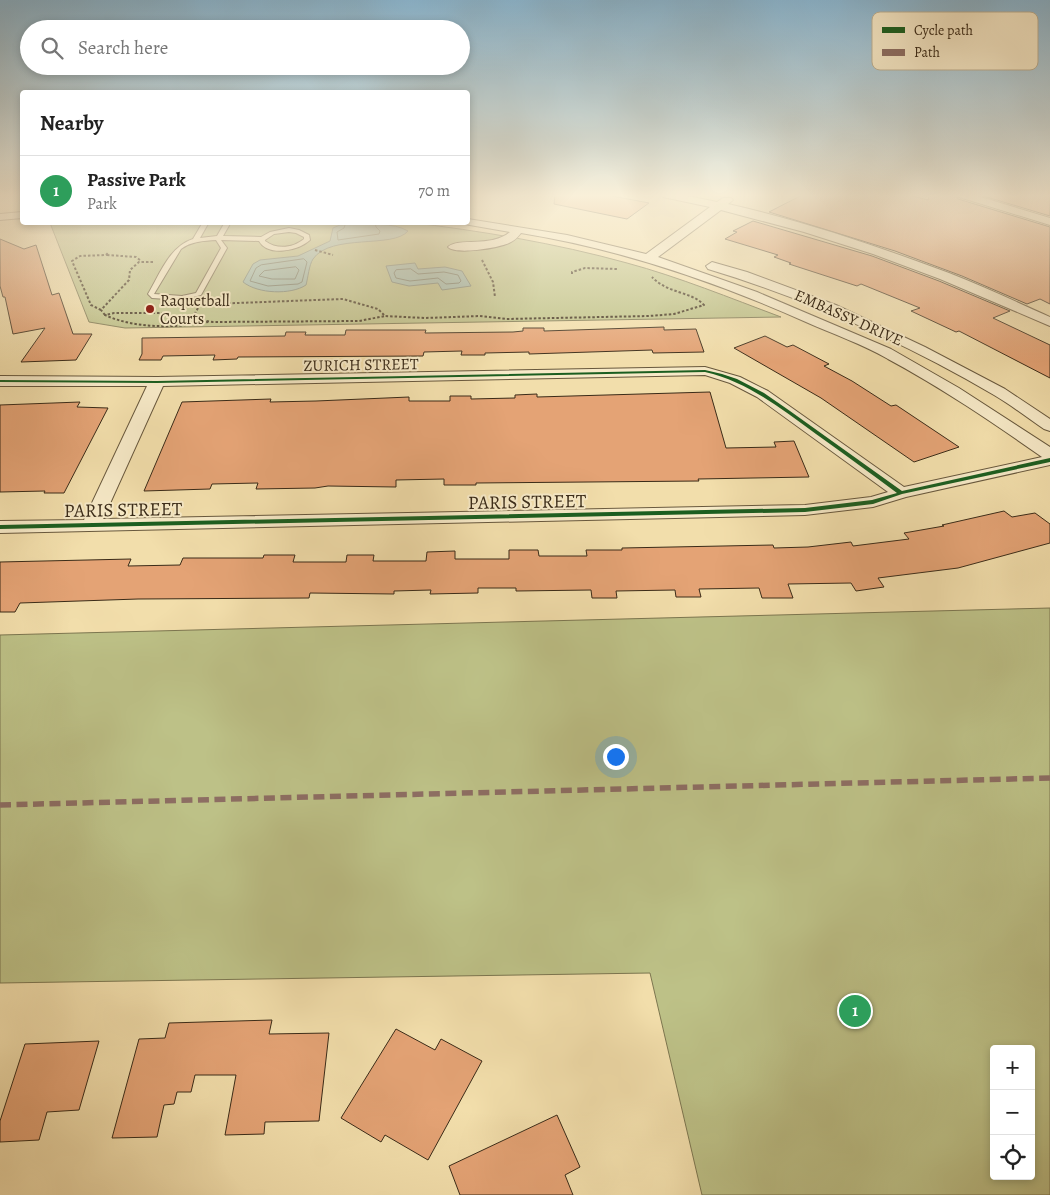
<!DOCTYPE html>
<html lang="en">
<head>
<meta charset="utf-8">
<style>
	body { margin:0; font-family:Alegreya,serif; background:#f6f6f6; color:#222 }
	.controls { position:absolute; right:15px; bottom:15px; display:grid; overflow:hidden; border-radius:5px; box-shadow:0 2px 8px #0003 }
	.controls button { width:45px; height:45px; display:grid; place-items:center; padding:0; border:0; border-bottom:1px solid #e0e0e0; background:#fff; color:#222; font:25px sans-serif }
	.you { position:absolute; left:615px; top:756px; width:18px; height:18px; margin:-12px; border:4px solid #fff; border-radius:50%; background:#1a73e8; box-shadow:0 0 0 8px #1a73e833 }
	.badge { display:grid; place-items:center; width:32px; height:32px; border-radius:50%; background:#8f2418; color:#fff; font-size:16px; font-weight:700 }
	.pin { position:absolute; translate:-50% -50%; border:2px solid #fff; box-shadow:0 1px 5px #0006 }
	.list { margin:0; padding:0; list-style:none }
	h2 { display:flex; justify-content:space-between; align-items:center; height:65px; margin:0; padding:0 20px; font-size:21px }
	h2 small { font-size:16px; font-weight:400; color:#767676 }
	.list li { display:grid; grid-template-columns:32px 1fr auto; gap:15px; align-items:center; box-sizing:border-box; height:70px; padding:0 20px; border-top:1px solid #e0e0e0 }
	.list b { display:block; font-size:19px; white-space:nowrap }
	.list p { margin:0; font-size:16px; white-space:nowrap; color:#767676 }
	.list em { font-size:16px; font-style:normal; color:#767676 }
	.icon { flex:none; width:28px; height:28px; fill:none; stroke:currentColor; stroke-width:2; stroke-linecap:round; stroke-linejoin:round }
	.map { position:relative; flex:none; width:1050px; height:1195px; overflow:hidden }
	.search { position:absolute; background:#fff; box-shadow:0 2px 8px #0003; left:20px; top:20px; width:450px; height:55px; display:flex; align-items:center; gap:12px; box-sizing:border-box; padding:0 18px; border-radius:28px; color:#767676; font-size:19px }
	.panel { position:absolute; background:#fff; box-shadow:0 2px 8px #0003; left:20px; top:90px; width:450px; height:135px; border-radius:5px }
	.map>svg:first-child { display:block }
</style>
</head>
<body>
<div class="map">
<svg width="1050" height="1195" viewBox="0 0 1050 1195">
	<rect width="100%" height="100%" fill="#f2deab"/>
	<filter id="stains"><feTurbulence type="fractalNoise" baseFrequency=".004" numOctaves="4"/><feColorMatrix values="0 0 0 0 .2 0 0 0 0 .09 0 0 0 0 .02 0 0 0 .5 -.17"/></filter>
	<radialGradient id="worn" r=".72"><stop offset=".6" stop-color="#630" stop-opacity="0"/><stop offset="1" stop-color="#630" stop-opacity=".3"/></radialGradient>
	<!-- green -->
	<g fill="#bdc187" stroke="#7c7650" fill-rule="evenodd">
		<path d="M 407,222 C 481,231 555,243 627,263 C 679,277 730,298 781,317 L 125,328 L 89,322 L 50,223 Z"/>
		<path d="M 1050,608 L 1050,1195 L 702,1195 L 650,973 L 0,983 L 0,635 ZM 994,1049 L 1031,1049 L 1031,1176 L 994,1176 Z"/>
	</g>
	<!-- water -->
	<g fill="#9dbbb1" stroke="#758174">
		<path d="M 353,224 C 370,225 393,222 408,231 C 393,249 331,233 313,259 C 309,265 308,278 306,285 C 291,295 258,294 243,282 L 253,264 L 260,260 L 298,256 L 330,241 L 333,228 L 340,225 Z"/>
		<path d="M 415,263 L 418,269 L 445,267 L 462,271 L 471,286 L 442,290 L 438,283 L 409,286 L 392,282 L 386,266 Z"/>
	</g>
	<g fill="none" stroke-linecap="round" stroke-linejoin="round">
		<!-- shore -->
		<g stroke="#6c7364" stroke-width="1">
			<path d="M 346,222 L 344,228 L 337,232 L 338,240 L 379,234 L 380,231 L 376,227 L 375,222"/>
			<path d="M 304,259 L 307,262 L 302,282 L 298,284 L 268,286 L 250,281 L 256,268 L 261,265 Z"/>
			<path d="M 296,267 L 299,270 L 295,279 L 272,279 L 259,276 L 264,271 Z"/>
			<path d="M 411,269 L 418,274 L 444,272 L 458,275 L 461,281 L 459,283 L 446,284 L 438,278 L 410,281 L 396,278 L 394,273 L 396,270 Z"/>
		</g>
	</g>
	<!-- building -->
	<g fill="#e4a375" stroke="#3a2b18">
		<path d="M 555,195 L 607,195 L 649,203 L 627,219 L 554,204 Z"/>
		<path d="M 802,195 L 908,195 L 928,200 L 929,195 L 956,195 L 958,199 L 1050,227 L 1050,304 L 1040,299 L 1027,304 L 962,276 L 895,251 L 769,212 Z"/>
		<path d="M 980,195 L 1050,195 L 1050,216 Z"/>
		<path d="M 753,221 L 872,256 L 939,281 L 1010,311 L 993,318 L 1050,345 L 1050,378 L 959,331 L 956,332 L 911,311 L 920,308 L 861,284 L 857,286 L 789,264 L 791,263 L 774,257 L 778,255 L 725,239 L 737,232 L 733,231 Z"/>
		<path d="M 0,239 L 24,249 L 36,245 L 52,295 L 59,293 L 73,334 L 92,334 L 76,360 L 21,362 L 45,328 L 13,334 L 5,297 L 3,297 L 0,286 Z"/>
		<path d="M 664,327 L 664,330 L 696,329 L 704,352 L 653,353 L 652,350 L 529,354 L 529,352 L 485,353 L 485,355 L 461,355 L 462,351 L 424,352 L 423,356 L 238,357 L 237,359 L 213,360 L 215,355 L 163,356 L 161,360 L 139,360 L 142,354 L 142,338 L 285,336 L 286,332 L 306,332 L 305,335 L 345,335 L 346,330 L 426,330 L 425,333 L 513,332 L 523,331 L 523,328 L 544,328 L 544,331 Z"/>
		<path d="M 765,336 L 787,347 L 793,345 L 829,364 L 824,366 L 852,381 L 891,406 L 896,405 L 959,447 L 914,462 L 821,398 L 734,348 Z"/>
		<path d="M 710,392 L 726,448 L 776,447 L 774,442 L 794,441 L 809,477 L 698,479 L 699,481 L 476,483 L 476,485 L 444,485 L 444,479 L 396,480 L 396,487 L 328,486 L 315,488 L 256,489 L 258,483 L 212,484 L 210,489 L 144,491 L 182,402 L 271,399 L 270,402 L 316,401 L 409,397 L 409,401 L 450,401 L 450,396 L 471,396 L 471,399 L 515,398 L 515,395 L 537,394 L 537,397 Z"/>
		<path d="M 80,402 L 77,407 L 108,408 L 64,493 L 44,493 L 45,491 L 0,492 L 0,405 Z"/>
		<path d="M 1004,511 L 1012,517 L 1035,513 L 1050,524 L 1050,543 L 958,568 L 878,578 L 884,587 L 856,591 L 851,583 L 788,584 L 793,598 L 762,598 L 759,588 L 699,589 L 701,597 L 676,597 L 675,590 L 616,591 L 617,598 L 592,598 L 591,590 L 516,591 L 516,588 L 478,588 L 478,593 L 430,594 L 431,590 L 394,591 L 394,594 L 310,593 L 309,598 L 138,599 L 20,603 L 15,612 L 0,612 L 0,562 L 131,559 L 128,566 L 180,565 L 183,558 L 263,558 L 264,555 L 295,555 L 293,562 L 346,562 L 347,555 L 374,555 L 373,561 L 426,561 L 427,552 L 455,551 L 455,559 L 509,559 L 509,550 L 538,550 L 539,556 L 587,556 L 586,550 L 622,550 L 622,548 L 773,545 L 774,548 L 808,547 L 851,542 L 853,546 L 909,539 L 904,533 L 944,526 L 942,525 Z"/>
		<path d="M 272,1020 L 269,1034 L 329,1033 L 319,1121 L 265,1122 L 264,1134 L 225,1135 L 236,1075 L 195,1075 L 191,1092 L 177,1092 L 174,1104 L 164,1105 L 157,1137 L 112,1138 L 139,1039 L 165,1038 L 169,1023 Z"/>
		<path d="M 396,1029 L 435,1050 L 441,1039 L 482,1061 L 428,1160 L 385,1135 L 381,1142 L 341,1118 Z"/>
		<path d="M 99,1041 L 79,1110 L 47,1112 L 39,1140 L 0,1142 L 0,1121 L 25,1044 Z"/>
		<path d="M 557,1115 L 580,1167 L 565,1175 L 573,1195 L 460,1195 L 449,1166 Z"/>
	</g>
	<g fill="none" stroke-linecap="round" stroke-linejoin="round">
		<!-- lane casing -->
		<g stroke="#68583d" stroke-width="2">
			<path id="lane" d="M 203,222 L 209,222 L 200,238 L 217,236 L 225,222 L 231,222 L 223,236 L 261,237 L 270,232 L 289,228 L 299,230 L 309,235 L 310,240 C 298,251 268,257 259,241 L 221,240 L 227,248 L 201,295 L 182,300 L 152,298 L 148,294 C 160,274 169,247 193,239 ZM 289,232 L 296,233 L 304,237 L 304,239 C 293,248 277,250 265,241 L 265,240 L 274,234 ZM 216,240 L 221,248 L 196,293 L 182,296 L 154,294 L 181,249 C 192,241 203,241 216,240 Z"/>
		</g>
		<!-- street casing -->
		<g stroke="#68583d" stroke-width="2">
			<g id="street">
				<path d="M 662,195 L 683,195 L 717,202 L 723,198 L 731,198 L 733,200 L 728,204 C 803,221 877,246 949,273 C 983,286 1016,302 1050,317 L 1050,326 L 940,279 L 873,254 L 804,232 L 721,210 L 658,257 L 757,292 L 891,349 L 959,388 L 1050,447 L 1050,465 L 906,497 L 873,507 L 805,515 L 0,533 L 0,521 L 84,520 L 147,386 L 0,386 L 0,376 L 157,377 L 705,367 L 740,377 L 768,391 L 904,487 L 1042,457 C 992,422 942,388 888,359 C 862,344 833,334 806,322 C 714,281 620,249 521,233 C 517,238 514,241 509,243 C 498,248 456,255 448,247 C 458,237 491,248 510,232 L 464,224 L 463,222 L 468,222 L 468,219 L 567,235 L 646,254 L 710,207 L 663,197 ZM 705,375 L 730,383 L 757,397 L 888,492 L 871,497 L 805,505 L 103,519 L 163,386 Z"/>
				<path d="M 958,195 L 974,195 L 1050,218 L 1050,225 L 959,197 Z"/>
				<path d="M 22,212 L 22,218 L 0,220 L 0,214 Z"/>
				<path d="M 712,262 L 747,272 L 836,305 L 925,347 L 1005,389 L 1050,419 L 1050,431 L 1044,429 C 1028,418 1011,405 994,395 C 904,342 807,299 708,269 L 706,266 Z"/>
			</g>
		</g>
		<!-- path -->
		<g stroke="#3a2b18" stroke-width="2" stroke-dasharray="2.5 2" stroke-linecap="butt">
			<path d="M 315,250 L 333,255"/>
			<path d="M 107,255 L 136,257 L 140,260 L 139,262"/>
			<path d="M 482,260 L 493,282 L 495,297"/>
			<path d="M 572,274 L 572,272 L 585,268 L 617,269"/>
			<path d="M 210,304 L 343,299 L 378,309 L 385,316 L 425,318 L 480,316 L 506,319 L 649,316 L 674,314 L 704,305 C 691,291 668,294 652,277"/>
			<path d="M 198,308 L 194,315 L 200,320 L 213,322 L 359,321 L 385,316"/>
			<path d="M 101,310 L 91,305 L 72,261 L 80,256 L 106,255 L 108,253"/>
			<path d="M 164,313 L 114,313 L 105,315 C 135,329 176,328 208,322"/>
			<path d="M 105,315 L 101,310 L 129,280 L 130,270 L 139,262 L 153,262"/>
		</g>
		<!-- lane -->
		<use href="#lane" fill="#f7eac8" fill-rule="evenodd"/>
		<!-- street -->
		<use href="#street" fill="#f7eac8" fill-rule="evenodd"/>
		<!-- quiet -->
		<path stroke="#8d6e63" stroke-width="5.5" stroke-dasharray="11 5.5" stroke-linecap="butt" d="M 0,805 L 1050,778"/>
		<!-- cycleway casing -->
		<g stroke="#f7eac8" stroke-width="3">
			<path id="cycleway" d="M 705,370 L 722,374 L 737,379 L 764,393 L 790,411 L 902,491 L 1050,458 L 1050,462 L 902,494 L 873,504 L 805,512 L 0,529 L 0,525 L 805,508 L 872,500 L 897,493 C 870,473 843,453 816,434 C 780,408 748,382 705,372 L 157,383 L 0,382 L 0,380 L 157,381 Z"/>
		</g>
		<!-- cycleway -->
		<use href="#cycleway" fill="#1b5e20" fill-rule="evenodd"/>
	</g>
	<!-- sky -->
	<linearGradient id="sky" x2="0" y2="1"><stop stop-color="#8ab7d2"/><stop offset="0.54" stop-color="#f9f0d9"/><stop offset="1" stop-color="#f9f0d9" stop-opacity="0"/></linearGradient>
	<rect width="1050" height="362" fill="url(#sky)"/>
	<!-- markers -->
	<circle fill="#8f2418" stroke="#f7eac8" stroke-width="2" cx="150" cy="309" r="5"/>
	<g text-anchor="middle" stroke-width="4" stroke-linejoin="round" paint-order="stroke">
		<!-- far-poi labels -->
		<g font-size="16" fill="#3a2b18" stroke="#f7eac8" text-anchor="start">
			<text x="160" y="306">Raquetball<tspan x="160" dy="18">Courts</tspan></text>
		</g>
		<!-- far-street labels -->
		<g font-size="16" fill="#3a2b18" stroke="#f7eac8">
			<text transform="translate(849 317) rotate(24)" y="6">EMBASSY DRIVE</text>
			<text transform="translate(361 364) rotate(-1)" y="6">ZURICH STREET</text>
		</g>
		<!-- street labels -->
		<g font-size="19" fill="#3a2b18" stroke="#f7eac8">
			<text transform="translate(527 501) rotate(-1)" y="7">PARIS STREET</text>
			<text transform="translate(123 509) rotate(-1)" y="7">PARIS STREET</text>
		</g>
	</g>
	<!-- legend -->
	<rect x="872" y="12" width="166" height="58" rx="8" fill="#f7eac8" stroke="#beb193" stroke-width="1"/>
	<rect x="882" y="27" width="23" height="6" fill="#1b5e20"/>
	<rect x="882" y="49" width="23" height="7" fill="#8d6e63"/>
	<g font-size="14" fill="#3a2b18">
		<text x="914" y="35">Cycle path</text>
		<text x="914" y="57">Path</text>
	</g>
	<rect width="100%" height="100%" filter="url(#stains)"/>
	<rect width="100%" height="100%" fill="url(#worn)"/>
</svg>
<div class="controls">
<button>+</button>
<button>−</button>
<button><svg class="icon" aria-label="locate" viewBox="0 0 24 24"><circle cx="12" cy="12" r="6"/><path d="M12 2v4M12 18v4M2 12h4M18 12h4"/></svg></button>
</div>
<div class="you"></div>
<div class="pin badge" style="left:855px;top:1011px;background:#2e9e5b">1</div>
<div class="search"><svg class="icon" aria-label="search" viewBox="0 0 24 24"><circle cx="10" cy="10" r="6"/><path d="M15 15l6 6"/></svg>Search here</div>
<section class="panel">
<h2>Nearby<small></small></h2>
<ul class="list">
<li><span class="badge" style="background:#2e9e5b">1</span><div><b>Passive Park</b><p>Park</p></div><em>70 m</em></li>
</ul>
</section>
</div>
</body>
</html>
